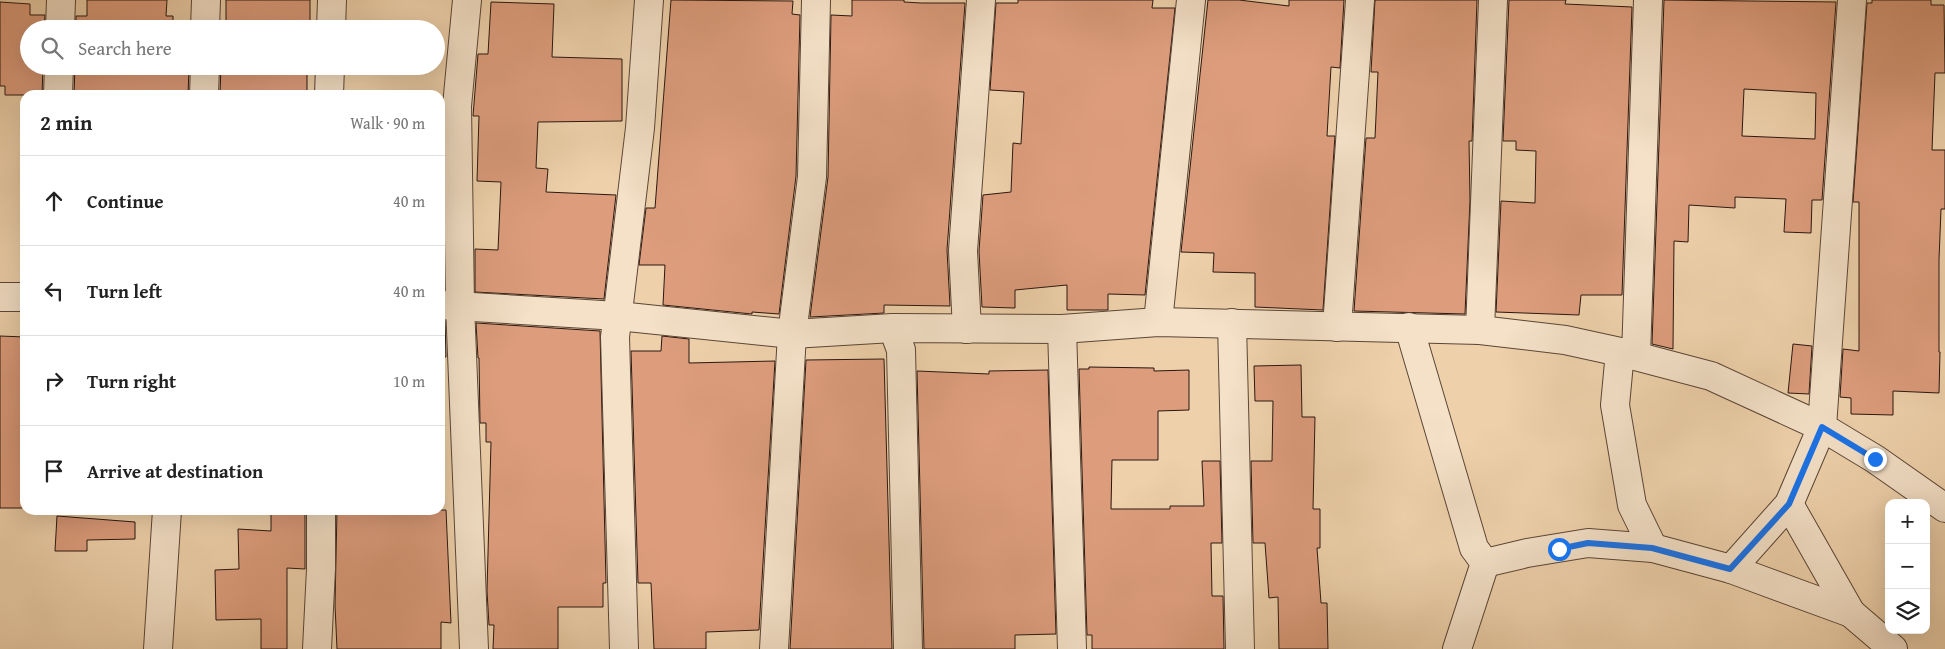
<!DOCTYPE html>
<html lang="en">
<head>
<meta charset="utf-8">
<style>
	body { margin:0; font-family:"Gentium Book Plus",serif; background:#f2f2f2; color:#222 }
	.controls { position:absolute; right:15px; bottom:15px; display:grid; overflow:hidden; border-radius:10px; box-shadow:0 5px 20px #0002 }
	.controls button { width:45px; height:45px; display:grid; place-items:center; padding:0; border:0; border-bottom:1px solid #e0e0e0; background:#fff; color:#222; font:25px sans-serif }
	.stop { position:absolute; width:15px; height:15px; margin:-11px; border:4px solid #1a73e8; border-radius:50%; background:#fff }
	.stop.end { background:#1a73e8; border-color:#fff; box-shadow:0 1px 5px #0008 }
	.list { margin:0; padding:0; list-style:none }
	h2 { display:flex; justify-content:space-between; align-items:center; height:65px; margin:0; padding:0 20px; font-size:21px }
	h2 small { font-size:16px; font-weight:400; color:#767676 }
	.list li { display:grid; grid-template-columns:32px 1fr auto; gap:15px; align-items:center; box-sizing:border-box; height:90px; padding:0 20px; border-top:1px solid #e0e0e0 }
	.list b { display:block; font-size:19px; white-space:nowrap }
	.list em { font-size:16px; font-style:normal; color:#767676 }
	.icon { flex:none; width:28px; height:28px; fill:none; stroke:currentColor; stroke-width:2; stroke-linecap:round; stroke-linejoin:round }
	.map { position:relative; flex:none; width:1945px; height:649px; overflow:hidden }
	.search { position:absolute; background:#fff; box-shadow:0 5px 20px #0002; left:20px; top:20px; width:425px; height:55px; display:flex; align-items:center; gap:12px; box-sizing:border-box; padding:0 18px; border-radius:28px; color:#767676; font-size:19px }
	.panel { position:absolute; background:#fff; box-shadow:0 5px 20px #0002; left:20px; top:90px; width:425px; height:425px; border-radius:15px }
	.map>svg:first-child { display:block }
</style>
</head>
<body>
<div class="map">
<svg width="1945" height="649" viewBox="0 0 1945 649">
	<rect width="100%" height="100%" fill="#eed1ab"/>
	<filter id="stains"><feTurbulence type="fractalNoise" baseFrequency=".004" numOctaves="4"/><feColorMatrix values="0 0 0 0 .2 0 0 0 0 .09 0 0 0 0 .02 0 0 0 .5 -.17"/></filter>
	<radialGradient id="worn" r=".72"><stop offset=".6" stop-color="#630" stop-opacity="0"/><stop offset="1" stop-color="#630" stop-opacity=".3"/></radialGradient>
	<!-- building -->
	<g fill="#dd9d7d" stroke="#291710" fill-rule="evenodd">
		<path d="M 87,0 L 167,0 L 166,16 L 173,16 L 173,29 L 76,29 L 76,16 L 87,16 Z"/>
		<rect x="226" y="0" width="84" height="29"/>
		<path d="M 671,0 L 793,1 L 792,14 L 800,15 L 796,176 L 779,314 L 752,312 L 752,314 L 663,305 L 665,265 L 639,265 L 646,208 L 655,208 Z"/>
		<path d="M 852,0 L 904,0 L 904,2 L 921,3 L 965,3 L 947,250 L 950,306 L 884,305 L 884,313 L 810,317 L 828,177 L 831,15 L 852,16 Z"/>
		<path d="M 1018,0 L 1153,0 L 1152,8 L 1175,8 L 1145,295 L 1108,294 L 1108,310 L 1067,310 L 1067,285 L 1015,290 L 1015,308 L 982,307 L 979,251 L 983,195 L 1011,192 L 1013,143 L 1021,144 L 1024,92 L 990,90 L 996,3 L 1018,3 Z"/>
		<path d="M 1208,0 L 1239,0 L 1289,6 L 1289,0 L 1344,0 L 1340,68 L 1331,67 L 1327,136 L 1335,136 L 1323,310 L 1255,307 L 1255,273 L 1213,272 L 1214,253 L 1181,252 Z"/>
		<path d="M 1375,0 L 1477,0 L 1472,141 L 1469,141 L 1470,200 L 1465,314 L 1354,311 L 1366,138 L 1375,138 L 1378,72 L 1371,72 Z"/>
		<path d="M 1509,0 L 1566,0 L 1565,4 L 1632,7 L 1622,295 L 1581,295 L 1579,315 L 1496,312 L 1501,201 L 1535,203 L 1536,151 L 1516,150 L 1516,141 L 1503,141 Z"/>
		<path d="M 1664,0 L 1836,2 L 1822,200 L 1812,200 L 1811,233 L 1784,232 L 1786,199 L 1735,197 L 1735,208 L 1689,205 L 1688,242 L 1674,241 L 1673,349 L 1652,344 ZM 1744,89 L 1816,93 L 1815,139 L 1742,136 Z"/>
		<path d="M 1872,0 L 1931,0 L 1931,5 L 1944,5 L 1945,73 L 1935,73 L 1932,150 L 1945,150 L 1945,209 L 1941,209 L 1939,260 L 1939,352 L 1940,352 L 1939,393 L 1893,391 L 1893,415 L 1851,414 L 1851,398 L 1840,397 L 1843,349 L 1859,351 L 1859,202 L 1853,202 L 1867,3 L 1872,3 Z"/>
		<path d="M 0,2 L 30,4 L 30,15 L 45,15 L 44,29 L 29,29 L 29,66 L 43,66 L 42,95 L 5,95 L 5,86 L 0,86 Z"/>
		<path d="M 491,2 L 554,4 L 552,57 L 622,59 L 622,121 L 538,122 L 536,168 L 548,169 L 546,192 L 616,195 L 604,299 L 475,292 L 475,249 L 498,250 L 501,182 L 477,181 L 479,116 L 473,116 L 478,54 L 488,54 Z"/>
		<path d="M 75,66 L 173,66 L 173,68 L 189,69 L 188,94 L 74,95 Z"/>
		<path d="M 221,66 L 307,66 L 307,95 L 220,94 Z"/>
		<rect x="440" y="248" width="4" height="42"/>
		<path d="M 440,321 L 445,321 L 446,357 L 440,357 Z"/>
		<path d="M 476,323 L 600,331 L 606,583 L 603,583 L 603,607 L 558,607 L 558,649 L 493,649 L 494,625 L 489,625 L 487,591 L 491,442 L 486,442 L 486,423 L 480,423 L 479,358 L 478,358 Z"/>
		<path d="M 0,336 L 25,337 L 25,508 L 0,508 Z"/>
		<path d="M 662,336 L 689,339 L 689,363 L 775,361 L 759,630 L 706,632 L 706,649 L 654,649 L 651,583 L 638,583 L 631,351 L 661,351 Z"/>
		<path d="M 1793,344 L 1812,346 L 1809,394 L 1788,393 Z"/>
		<path d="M 884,359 L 892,649 L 790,649 L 806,360 Z"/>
		<path d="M 1301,365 L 1302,417 L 1315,417 L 1313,509 L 1320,509 L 1320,548 L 1317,548 L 1321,603 L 1327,603 L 1328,649 L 1279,649 L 1278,597 L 1269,598 L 1265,543 L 1253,543 L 1251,461 L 1272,461 L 1273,401 L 1255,401 L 1254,366 Z"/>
		<path d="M 1089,367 L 1154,368 L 1154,371 L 1189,370 L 1189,410 L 1158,411 L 1158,460 L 1112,460 L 1111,509 L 1170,509 L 1170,506 L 1204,506 L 1202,461 L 1220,461 L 1222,543 L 1211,543 L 1212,596 L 1223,596 L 1224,649 L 1092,649 L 1092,635 L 1087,635 L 1079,369 L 1089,369 Z"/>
		<path d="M 1048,370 L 1056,634 L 1015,635 L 1015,649 L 924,649 L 917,371 L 989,374 L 989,371 Z"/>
		<path d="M 271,510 L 305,510 L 305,569 L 287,568 L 287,649 L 261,649 L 261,619 L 216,620 L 215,570 L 239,569 L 238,529 L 271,531 Z"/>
		<path d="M 337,510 L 446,510 L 451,623 L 441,622 L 441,649 L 337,649 L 335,605 Z"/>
		<path d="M 57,516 L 135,522 L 135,539 L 87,540 L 87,551 L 55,551 Z"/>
	</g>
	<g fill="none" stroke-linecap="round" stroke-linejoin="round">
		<!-- minor casing -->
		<g stroke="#5a4637" stroke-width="30">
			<g id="minor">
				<path d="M 467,0 L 457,106 L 460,305 L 474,649"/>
				<path d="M 60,29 L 61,0"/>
				<path d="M 205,29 L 206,0"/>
				<path d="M 331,29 L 332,0"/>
				<path d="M 58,95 L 59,66"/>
				<path d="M 204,95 L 205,66"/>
				<path d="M 329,95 L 330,66"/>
				<path d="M 0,297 L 25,297"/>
				<path d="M 440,305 L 618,316 L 792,334 L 893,328 L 1062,329 L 1158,322 L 1480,330 L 1565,340 L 1620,352 L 1711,376 L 1822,427 L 1875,459 L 1945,508"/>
				<path d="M 1158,322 L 1191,0"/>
				<path d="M 1232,323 L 1240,649"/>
				<path d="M 1337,327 L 1360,0"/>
				<path d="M 1409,327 L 1474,548 L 1485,563 L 1457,649"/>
				<path d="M 893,328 L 901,350 L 908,649"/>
				<path d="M 967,329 L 963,251 L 981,0"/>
				<path d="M 1062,329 L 1072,649"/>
				<path d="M 1480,330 L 1493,0"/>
				<path d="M 1620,352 L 1615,405 L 1632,505 L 1653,548"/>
				<path d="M 1636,356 L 1648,0"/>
				<path d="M 1789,504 L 1851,613"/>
				<path d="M 1485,563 L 1527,553 L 1588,543 L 1653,548 L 1731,569 L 1851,613 L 1893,649"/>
				<path d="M 1731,569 L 1789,504 L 1822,427 L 1852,0"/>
				<path d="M 158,649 L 167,510"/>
				<path d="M 317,649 L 321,569 L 321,510"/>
				<path d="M 624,649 L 615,337 L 640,128 L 649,0"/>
				<path d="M 774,649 L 792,334 L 812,177 L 816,0"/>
			</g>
		</g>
		<!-- minor -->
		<use href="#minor" stroke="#f4e1c8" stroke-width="28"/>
	</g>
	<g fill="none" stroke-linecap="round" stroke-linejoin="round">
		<!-- route -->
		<path stroke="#1a73e8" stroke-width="6" d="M 1559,549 L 1588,543 L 1652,548 L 1730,569 L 1789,504 L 1822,427 L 1875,459"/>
	</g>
	<rect width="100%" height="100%" filter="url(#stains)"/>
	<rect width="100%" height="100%" fill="url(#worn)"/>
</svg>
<div class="controls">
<button>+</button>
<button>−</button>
<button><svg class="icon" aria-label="layers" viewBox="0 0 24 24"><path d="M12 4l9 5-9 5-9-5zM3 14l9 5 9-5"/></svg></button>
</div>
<div class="stop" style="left:1559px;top:549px"></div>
<div class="stop end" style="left:1875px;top:459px"></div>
<div class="search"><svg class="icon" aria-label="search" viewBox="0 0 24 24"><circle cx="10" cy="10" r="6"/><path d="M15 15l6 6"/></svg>Search here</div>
<section class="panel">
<h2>2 min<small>Walk · 90 m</small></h2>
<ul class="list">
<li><svg class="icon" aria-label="ahead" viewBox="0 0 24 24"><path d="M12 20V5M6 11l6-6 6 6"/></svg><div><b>Continue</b></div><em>40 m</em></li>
<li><svg class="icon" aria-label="left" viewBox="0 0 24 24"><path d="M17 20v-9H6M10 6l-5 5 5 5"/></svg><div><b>Turn left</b></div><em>40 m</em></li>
<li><svg class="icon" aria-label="right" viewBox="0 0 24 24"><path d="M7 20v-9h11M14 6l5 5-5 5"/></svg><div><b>Turn right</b></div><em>10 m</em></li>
<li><svg class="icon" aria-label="arrive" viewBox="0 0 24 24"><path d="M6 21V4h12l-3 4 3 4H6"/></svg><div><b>Arrive at destination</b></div></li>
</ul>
</section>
</div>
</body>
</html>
